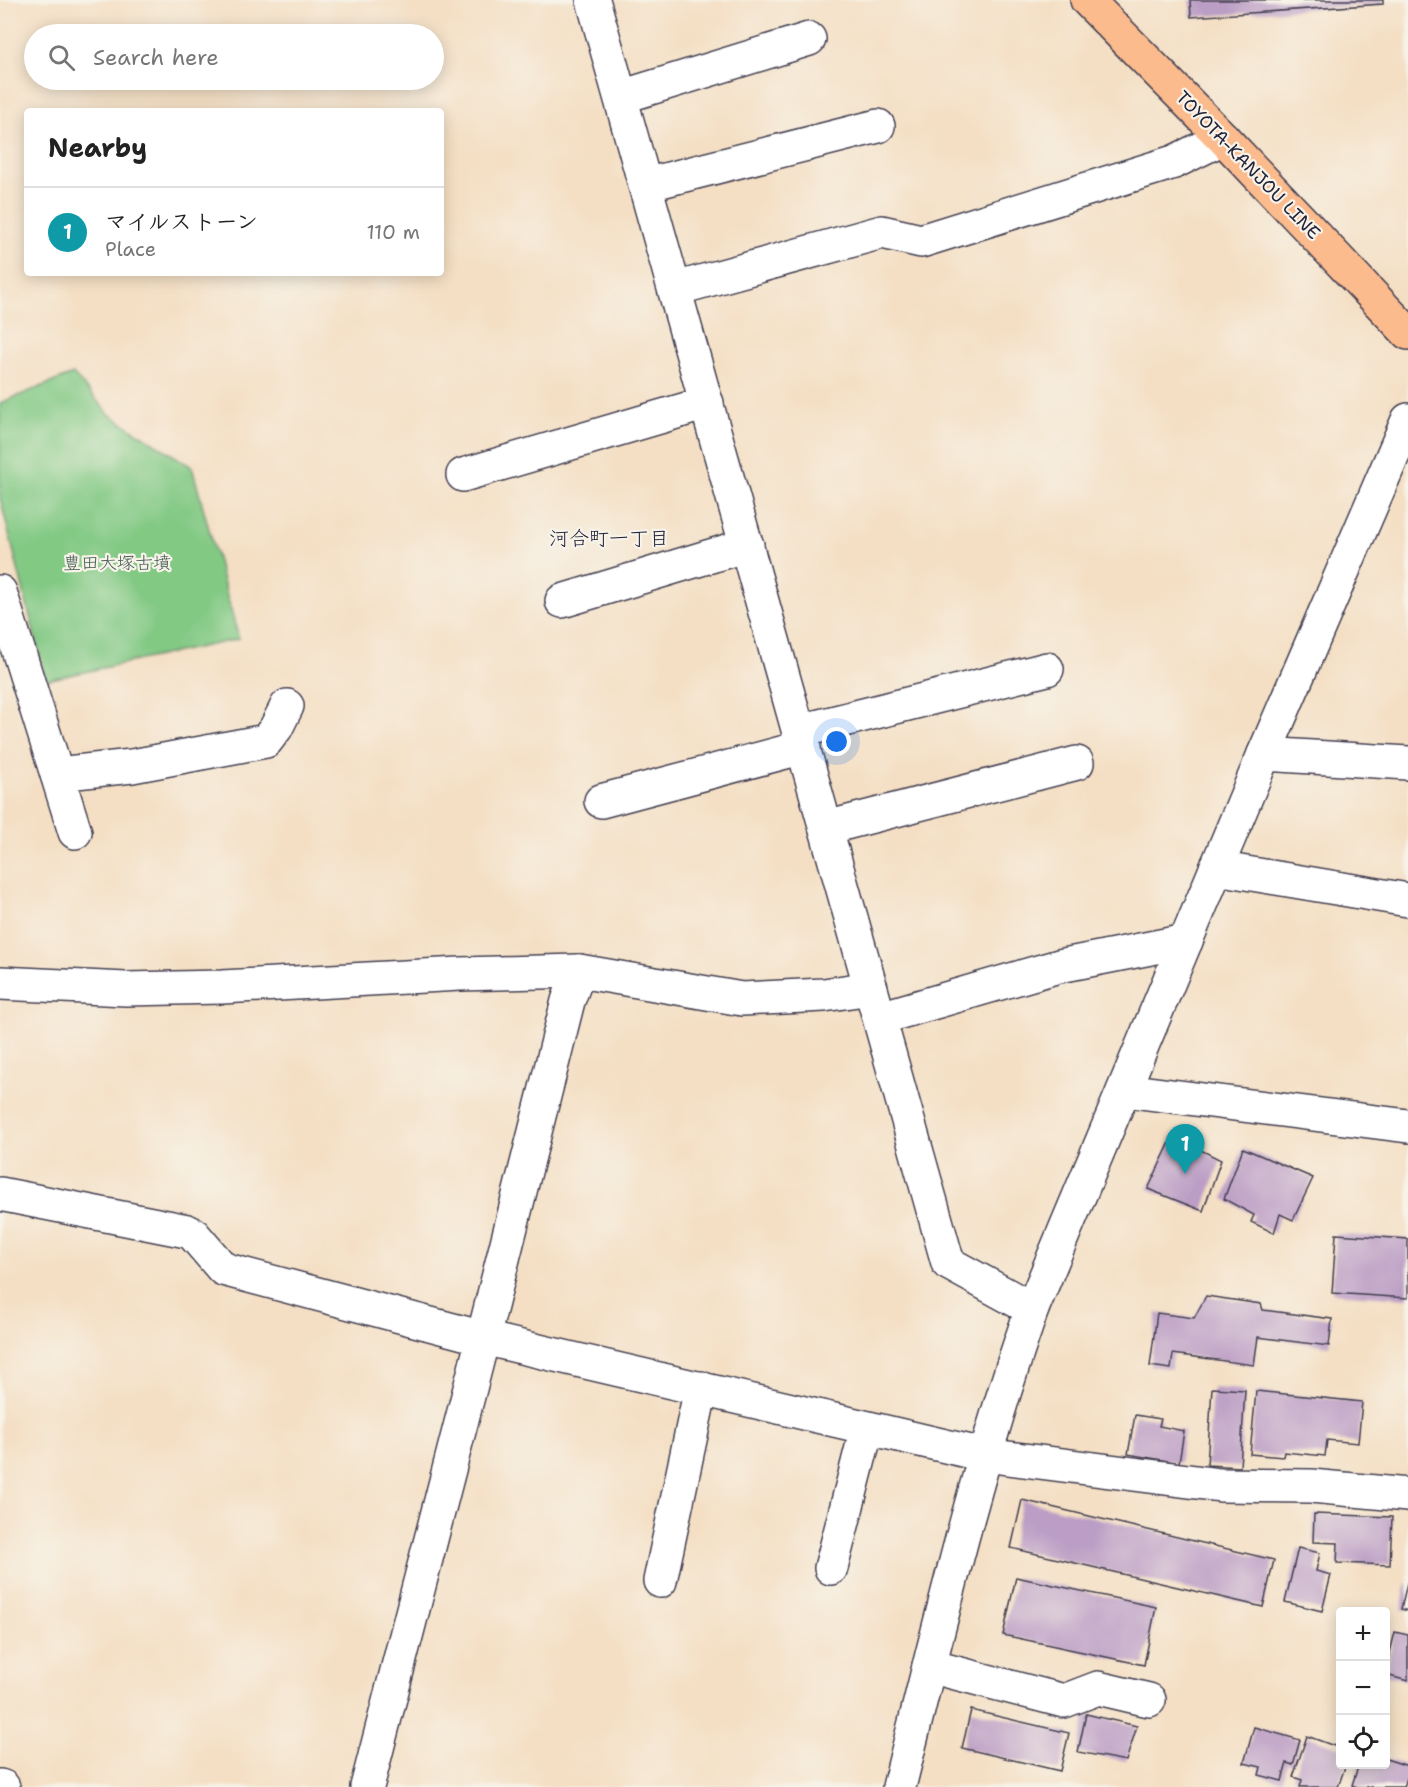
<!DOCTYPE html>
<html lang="en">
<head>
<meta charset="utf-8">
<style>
	body { margin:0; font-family:"Shantell Sans","Klee One",sans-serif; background:#f6f6f6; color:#222 }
	.controls { position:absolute; right:18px; bottom:18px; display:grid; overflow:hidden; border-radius:6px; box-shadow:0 3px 15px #0003 }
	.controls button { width:54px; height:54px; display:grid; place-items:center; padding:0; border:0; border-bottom:2px solid #e0e0e0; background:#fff; color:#222; font:30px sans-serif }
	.you { position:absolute; left:837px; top:742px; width:21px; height:21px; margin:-15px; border:4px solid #fff; border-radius:50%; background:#1a73e8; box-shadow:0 0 0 9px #1a73e833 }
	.badge { display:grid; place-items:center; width:39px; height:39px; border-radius:50%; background:#d1495b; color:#fff; font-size:20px; font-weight:700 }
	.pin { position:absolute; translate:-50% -50px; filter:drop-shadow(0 2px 3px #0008) }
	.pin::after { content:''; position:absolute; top:32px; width:21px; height:18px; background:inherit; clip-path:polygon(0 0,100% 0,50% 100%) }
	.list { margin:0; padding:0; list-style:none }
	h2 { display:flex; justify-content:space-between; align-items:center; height:78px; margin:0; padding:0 24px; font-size:26px }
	h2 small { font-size:20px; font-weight:400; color:#767676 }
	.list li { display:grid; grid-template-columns:39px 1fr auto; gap:18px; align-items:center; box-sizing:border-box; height:90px; padding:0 24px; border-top:2px solid #e0e0e0 }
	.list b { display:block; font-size:22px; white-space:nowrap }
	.list p { margin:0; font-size:20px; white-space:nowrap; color:#767676 }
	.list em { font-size:20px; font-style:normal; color:#767676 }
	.icon { flex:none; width:33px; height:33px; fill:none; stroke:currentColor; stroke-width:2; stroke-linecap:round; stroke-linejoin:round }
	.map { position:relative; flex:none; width:1408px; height:1787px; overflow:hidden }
	.search { position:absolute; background:#fff; box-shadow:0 3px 15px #0003; left:24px; top:24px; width:420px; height:66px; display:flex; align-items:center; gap:15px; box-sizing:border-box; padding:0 21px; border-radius:33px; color:#767676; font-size:22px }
	.panel { position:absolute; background:#fff; box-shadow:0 3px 15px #0003; left:24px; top:108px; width:420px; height:168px; border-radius:6px }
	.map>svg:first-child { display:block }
</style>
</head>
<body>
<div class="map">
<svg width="1408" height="1787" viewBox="0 0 1408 1787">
	<rect width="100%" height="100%" fill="#f7f3e8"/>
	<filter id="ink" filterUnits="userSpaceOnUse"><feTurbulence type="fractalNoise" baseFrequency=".0167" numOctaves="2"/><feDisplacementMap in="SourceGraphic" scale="12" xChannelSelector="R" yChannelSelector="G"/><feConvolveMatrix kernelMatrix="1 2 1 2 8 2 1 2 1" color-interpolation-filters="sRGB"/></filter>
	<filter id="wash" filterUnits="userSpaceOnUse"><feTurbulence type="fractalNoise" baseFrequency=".008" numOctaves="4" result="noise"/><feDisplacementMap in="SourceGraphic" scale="24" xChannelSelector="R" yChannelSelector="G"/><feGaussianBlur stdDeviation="1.35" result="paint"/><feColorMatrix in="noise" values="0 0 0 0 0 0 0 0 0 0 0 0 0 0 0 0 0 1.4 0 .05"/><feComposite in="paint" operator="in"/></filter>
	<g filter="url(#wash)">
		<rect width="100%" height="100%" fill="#f4dfc4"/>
		<!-- green -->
		<path fill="#82c984" stroke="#527660" stroke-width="1.5" d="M 73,374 L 110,415 L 192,467 L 239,639 L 46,680 L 0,498 L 0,403 Z"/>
		<g id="blocks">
			<!-- building -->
			<g fill="#bb9dc5">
				<path d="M 1190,0 L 1383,0 L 1383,4 L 1191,17 Z"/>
				<path d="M 1173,1136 L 1221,1160 L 1203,1211 L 1148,1189 Z"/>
				<path d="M 1243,1148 L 1313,1178 L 1293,1220 L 1280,1214 L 1274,1233 L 1251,1222 L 1254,1215 L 1224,1199 Z"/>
				<path d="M 1336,1234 L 1408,1239 L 1408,1298 L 1332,1293 Z"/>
				<path d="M 1206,1296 L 1261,1304 L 1263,1310 L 1332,1319 L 1329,1346 L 1258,1337 L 1254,1365 L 1173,1354 L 1171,1369 L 1150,1366 L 1157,1313 L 1194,1318 Z"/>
				<path d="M 1212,1388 L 1245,1390 L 1240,1467 L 1207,1465 Z"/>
				<path d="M 1256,1391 L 1362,1402 L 1358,1443 L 1327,1440 L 1325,1456 L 1284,1452 L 1283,1457 L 1250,1454 Z"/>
				<path d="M 1135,1415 L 1161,1419 L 1159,1426 L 1184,1431 L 1179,1463 L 1128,1454 Z"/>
				<path d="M 1022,1500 L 1274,1560 L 1263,1607 L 1011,1548 Z"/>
				<path d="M 1314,1514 L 1392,1517 L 1390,1565 L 1337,1563 L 1338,1543 L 1313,1542 Z"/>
				<path d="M 1298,1548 L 1320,1553 L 1316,1571 L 1331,1575 L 1322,1611 L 1285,1602 Z"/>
				<path d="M 1016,1577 L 1156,1607 L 1144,1665 L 1003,1635 Z"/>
				<path d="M 1407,1583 L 1408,1583 L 1408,1611 L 1401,1609 Z"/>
				<path d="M 1395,1632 L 1408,1635 L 1408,1681 L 1386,1675 L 1386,1669 Z"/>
				<path d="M 971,1710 L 1069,1733 L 1060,1771 L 962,1748 Z"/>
				<path d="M 1086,1714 L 1137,1726 L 1126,1761 L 1078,1752 Z"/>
				<path d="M 1254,1727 L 1300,1740 L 1293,1765 L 1287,1763 L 1282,1781 L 1259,1775 L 1261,1767 L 1244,1763 Z"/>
				<path d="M 1307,1736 L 1340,1748 L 1340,1764 L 1346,1764 L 1338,1787 L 1300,1787 L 1302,1780 L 1293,1777 Z"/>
				<path d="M 1386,1759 L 1408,1766 L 1408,1775 L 1404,1787 L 1357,1787 L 1352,1785 L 1359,1764 L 1386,1764 Z"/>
			</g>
		</g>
	</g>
	<g filter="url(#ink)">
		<use href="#blocks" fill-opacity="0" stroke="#423e50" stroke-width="1.5"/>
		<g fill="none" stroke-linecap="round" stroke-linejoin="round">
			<!-- minor casing -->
			<g stroke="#423e50" stroke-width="36">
				<g id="minor">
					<path d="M 593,0 L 948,1263 L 1032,1309"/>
					<path d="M 621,97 L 809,39"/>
					<path d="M 645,185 L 878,126"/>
					<path d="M 675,289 L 882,232 L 921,241 L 1174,162 L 1223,138"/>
					<path d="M 463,475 L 707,403"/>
					<path d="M 0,592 L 75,832"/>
					<path d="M 562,601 L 747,545"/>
					<path d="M 800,731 L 1047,669"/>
					<path d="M 1264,754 L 1408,763"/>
					<path d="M 57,774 L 132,766 L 266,741 L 276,728 L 287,706"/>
					<path d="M 601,801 L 804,747"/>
					<path d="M 826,828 L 1077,763"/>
					<path d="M 1216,868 L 1408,900"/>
					<path d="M 0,983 L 126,989 L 222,987 L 460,974 L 579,971 L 742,999 L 824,995 L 871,988"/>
					<path d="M 880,1018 L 1059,966 L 1186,941"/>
					<path d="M 1124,1090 L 1408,1126"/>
					<path d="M 0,1194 L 187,1231 L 193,1234 L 223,1269 L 483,1338 L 984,1455 L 1220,1485 L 1311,1486 L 1408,1495"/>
					<path d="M 831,1568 L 867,1428"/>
					<path d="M 660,1581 L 701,1388"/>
					<path d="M 929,1666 L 1064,1701 L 1098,1688 L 1149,1700"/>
					<path d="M 0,1786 L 3,1787"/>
					<path d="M 367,1787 L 483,1338 L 568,1001 L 579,971"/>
					<path d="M 899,1787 C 939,1627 977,1465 1032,1309 L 1264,754 L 1408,420"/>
				</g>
			</g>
			<!-- major casing -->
			<g stroke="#423e50" stroke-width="36">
				<path id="major" d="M 1087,0 L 1223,138 L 1408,333"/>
			</g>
			<!-- minor -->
			<use href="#minor" stroke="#fff" stroke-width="33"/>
			<!-- major -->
			<use href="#major" stroke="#fbbb8d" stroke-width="33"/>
		</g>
	</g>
	<g text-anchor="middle" stroke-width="4.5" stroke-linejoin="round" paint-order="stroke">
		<!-- street labels -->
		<g font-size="18" fill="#22223b" stroke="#f7f3e8">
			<text transform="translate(1248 165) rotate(46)" y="6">TOYOTA-KANJOU LINE</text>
		</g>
		<!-- park labels -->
		<g font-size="18" fill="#445c55" stroke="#f7f3e8">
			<text x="117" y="569">豊田大塚古墳</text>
		</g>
		<!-- neighbourhood labels -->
		<g font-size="20" fill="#22223b" stroke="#f7f3e8">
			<text x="609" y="545">河合町一丁目</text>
		</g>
	</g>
</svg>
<div class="controls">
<button>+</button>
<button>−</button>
<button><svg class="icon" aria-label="locate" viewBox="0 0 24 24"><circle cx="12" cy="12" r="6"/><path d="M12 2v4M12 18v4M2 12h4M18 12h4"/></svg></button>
</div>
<div class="you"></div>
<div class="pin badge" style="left:1185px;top:1174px;background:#0f9aa8">1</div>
<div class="search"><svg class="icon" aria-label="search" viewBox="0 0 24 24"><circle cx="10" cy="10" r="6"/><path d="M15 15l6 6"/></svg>Search here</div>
<section class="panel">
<h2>Nearby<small></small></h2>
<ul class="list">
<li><span class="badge" style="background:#0f9aa8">1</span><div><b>マイルストーン</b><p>Place</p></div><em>110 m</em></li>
</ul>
</section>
</div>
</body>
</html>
